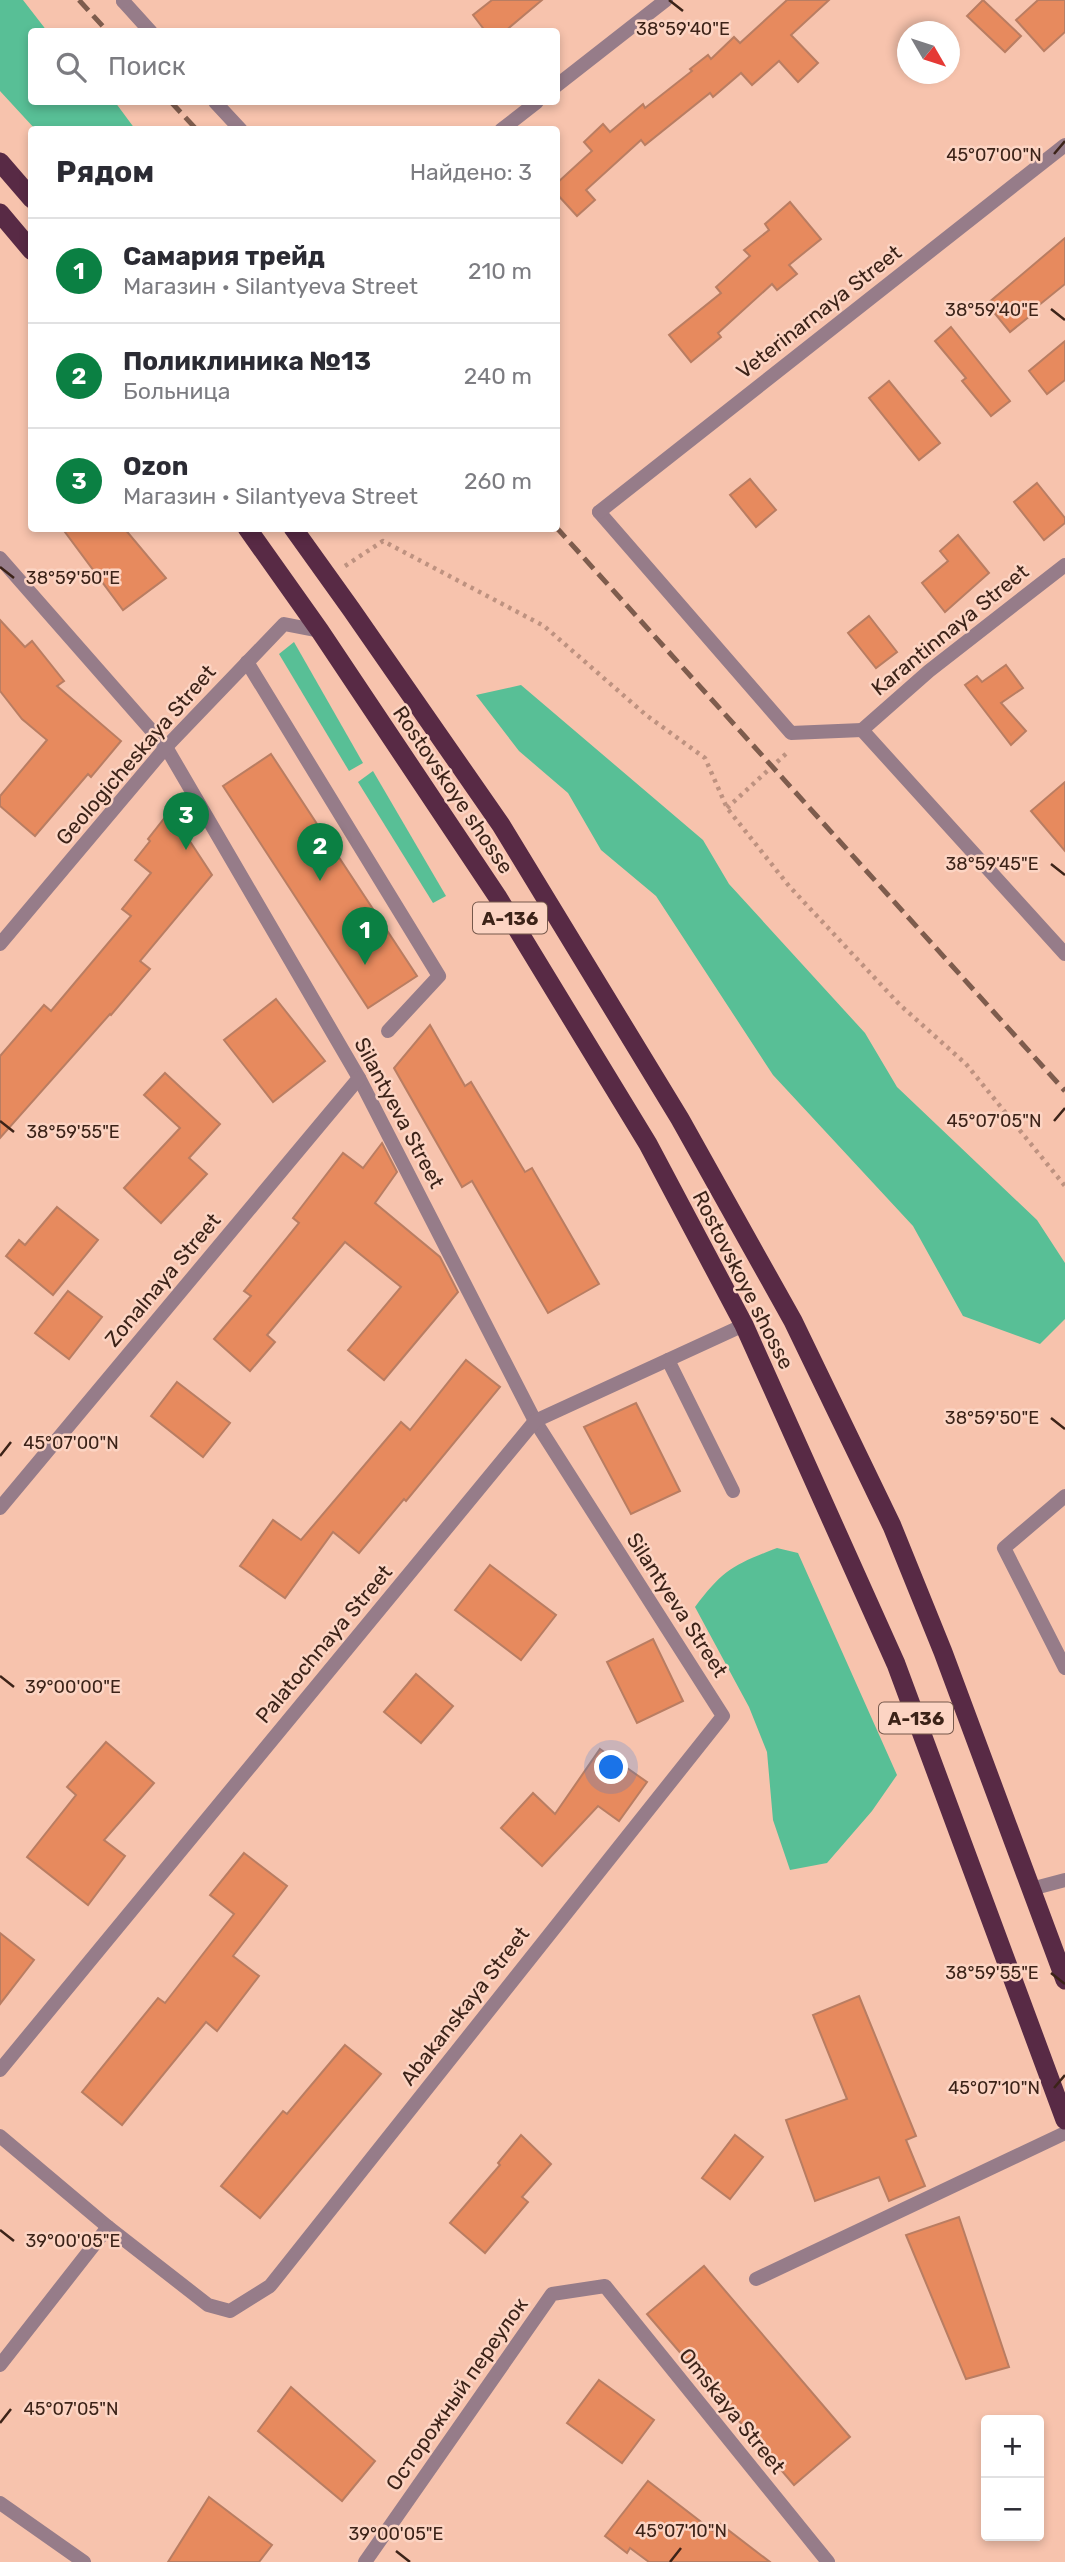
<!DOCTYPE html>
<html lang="ru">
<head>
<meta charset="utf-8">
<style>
	body { margin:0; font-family:Rubik,sans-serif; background:#f7f7f7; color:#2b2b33 }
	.controls { position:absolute; right:21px; bottom:21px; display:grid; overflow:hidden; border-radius:7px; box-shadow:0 4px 10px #0003 }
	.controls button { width:63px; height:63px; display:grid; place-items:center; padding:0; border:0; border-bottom:2px solid #e1e1e2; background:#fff; color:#2b2b33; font:35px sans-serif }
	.compass { position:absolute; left:897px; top:21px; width:63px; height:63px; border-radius:50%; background:#fff; box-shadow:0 4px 10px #0003; rotate:129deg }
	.you { position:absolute; left:612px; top:1768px; width:24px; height:24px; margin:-18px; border:5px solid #fff; border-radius:50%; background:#1a73e8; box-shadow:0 0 0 10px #1a73e833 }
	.badge { display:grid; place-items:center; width:46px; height:46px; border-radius:50%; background:#0b8043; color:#fff; font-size:23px; font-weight:700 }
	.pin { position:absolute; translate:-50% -58px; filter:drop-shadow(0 2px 4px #0008) }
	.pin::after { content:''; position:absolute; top:37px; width:24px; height:21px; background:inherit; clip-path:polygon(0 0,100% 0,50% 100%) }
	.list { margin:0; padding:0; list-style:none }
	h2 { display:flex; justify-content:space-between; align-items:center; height:91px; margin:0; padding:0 28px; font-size:30px }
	h2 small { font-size:23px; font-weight:400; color:#7c7c81 }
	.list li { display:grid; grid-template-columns:46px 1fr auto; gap:21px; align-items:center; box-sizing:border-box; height:105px; padding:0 28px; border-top:2px solid #e1e1e2 }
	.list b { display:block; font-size:26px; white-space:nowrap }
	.list p { margin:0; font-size:23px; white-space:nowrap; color:#7c7c81 }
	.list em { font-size:23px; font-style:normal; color:#7c7c81 }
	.icon { flex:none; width:38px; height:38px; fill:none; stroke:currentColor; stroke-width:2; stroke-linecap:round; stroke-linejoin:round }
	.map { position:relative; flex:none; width:1065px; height:2562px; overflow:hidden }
	.search { position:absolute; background:#fff; box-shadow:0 4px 10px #0003; left:28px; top:28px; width:532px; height:77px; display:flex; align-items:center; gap:18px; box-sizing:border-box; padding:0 24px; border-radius:7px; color:#7c7c81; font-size:26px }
	.panel { position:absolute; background:#fff; box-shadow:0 4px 10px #0003; left:28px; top:126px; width:532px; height:406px; border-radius:7px }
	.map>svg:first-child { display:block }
</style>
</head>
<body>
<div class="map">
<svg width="1065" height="2562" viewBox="0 0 1065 2562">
	<rect width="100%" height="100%" fill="#f7c3ad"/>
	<!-- green -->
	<g fill="#58bf96">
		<path d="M 0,0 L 23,0 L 47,31 L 32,32 L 32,102 L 115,102 L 135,129 L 35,129 L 0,91 Z"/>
		<path d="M 294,642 L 363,763 L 349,771 L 279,654 Z"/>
		<path d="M 521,685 L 703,840 L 729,884 L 865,1033 L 897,1087 L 1037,1220 L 1065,1263 L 1065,1319 L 1040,1344 L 963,1316 L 913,1226 L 773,1075 L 656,896 L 601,850 L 568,793 L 519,751 L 476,695 Z"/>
		<path d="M 373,771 L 446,896 L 433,903 L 358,782 Z"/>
		<path d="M 777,1548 L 798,1553 L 897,1775 L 872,1811 L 827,1863 L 790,1870 L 773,1820 L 767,1752 L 749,1707 L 695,1607 C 723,1570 733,1565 777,1548 Z"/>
	</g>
	<!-- building -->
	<g fill="#e78a5e" stroke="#b97d62" stroke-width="2">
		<path d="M 492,0 L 542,0 L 504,32 L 486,32 L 473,15 Z"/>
		<path d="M 787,0 L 829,0 L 791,35 L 818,63 L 798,82 L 779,61 L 752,85 L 741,73 L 713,97 L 710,93 L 645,145 L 641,140 L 586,190 L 595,200 L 577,216 L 556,193 L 556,184 L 592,151 L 584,142 L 603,124 L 610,132 L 643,104 L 645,108 L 692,71 L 690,69 L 708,55 L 711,59 L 734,37 L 740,43 Z"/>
		<path d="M 983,0 L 1021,36 L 1005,52 L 967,16 Z"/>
		<path d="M 1038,0 L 1065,0 L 1065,32 L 1044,51 L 1016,20 Z"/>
		<path d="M 790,202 L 821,239 L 789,265 L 797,274 L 777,290 L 772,284 L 718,333 L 721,337 L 691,362 L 669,335 L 721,293 L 716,287 L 750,256 L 744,250 L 769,230 L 765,224 Z"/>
		<path d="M 1065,238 L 1065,284 L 1028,314 L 1030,316 L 1010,332 L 987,304 Z"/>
		<path d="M 951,327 L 1010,401 L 991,416 L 962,381 L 966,378 L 935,341 Z"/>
		<path d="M 1065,341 L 1065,380 L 1047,394 L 1029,371 Z"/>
		<path d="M 889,381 L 940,443 L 919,460 L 869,398 Z"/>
		<path d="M 750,479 L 776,510 L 756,527 L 730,495 Z"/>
		<path d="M 1037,483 L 1065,518 L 1065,523 L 1044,540 L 1014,502 Z"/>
		<path d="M 62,528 L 124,528 L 166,578 L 123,610 Z"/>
		<path d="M 958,535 L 989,573 L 945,612 L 922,583 L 948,561 L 940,551 Z"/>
		<path d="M 869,616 L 897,652 L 876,668 L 848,633 Z"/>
		<path d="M 0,620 L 25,647 L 32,641 L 64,681 L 57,686 L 121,741 L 91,777 L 88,774 L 35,836 L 0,806 L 0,796 L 47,740 L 22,719 L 0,691 Z"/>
		<path d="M 1006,665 L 1023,688 L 1001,703 L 1026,731 L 1011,745 L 965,685 L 977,676 L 982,682 Z"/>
		<path d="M 271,754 L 417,976 L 368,1008 L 223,786 Z"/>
		<path d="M 1065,782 L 1065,851 L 1031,811 Z"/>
		<path d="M 170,811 L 212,875 L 140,961 L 150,969 L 111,1015 L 110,1014 L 0,1138 L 0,1056 L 44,1005 L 51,1011 L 131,916 L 122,909 L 151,873 L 135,860 L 150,841 L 148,839 Z"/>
		<path d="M 276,999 L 325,1061 L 273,1102 L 224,1040 Z"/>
		<path d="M 430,1025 L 465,1086 L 471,1082 L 525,1172 L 532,1168 L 599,1284 L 548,1313 L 472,1181 L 462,1187 L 394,1068 Z"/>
		<path d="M 165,1073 L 220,1124 L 189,1158 L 207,1174 L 161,1223 L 124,1188 L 180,1128 L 144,1095 Z"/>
		<path d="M 382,1143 L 397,1172 L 375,1203 L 440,1257 L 458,1292 L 384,1380 L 348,1350 L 401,1287 L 345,1242 L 267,1335 L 275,1342 L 250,1371 L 214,1339 L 251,1296 L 244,1291 L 299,1223 L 293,1218 L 343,1153 L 363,1168 Z"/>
		<path d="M 57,1207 L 98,1240 L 53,1295 L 6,1256 L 19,1240 L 25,1245 Z"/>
		<path d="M 68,1291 L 102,1317 L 69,1359 L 35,1333 Z"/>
		<path d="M 466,1360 L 500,1387 L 406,1501 L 404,1499 L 359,1553 L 333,1532 L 285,1598 L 240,1566 L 273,1520 L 301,1540 L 401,1422 L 410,1430 Z"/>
		<path d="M 177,1382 L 230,1423 L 203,1457 L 151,1416 Z"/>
		<path d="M 636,1403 L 680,1491 L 631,1514 L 584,1427 Z"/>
		<path d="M 490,1565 L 556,1615 L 521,1660 L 455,1610 Z"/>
		<path d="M 653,1639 L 683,1701 L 637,1723 L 607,1662 Z"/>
		<path d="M 416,1674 L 453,1706 L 421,1743 L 384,1712 Z"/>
		<path d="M 106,1742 L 154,1783 L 104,1840 L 125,1856 L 88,1905 L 27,1857 L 76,1795 L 67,1787 Z"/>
		<path d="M 600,1749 L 647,1782 L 619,1821 L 598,1806 L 542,1866 L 501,1828 L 533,1793 L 555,1814 Z"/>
		<path d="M 244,1853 L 287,1886 L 233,1956 L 259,1976 L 217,2031 L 206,2022 L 122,2125 L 82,2092 L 158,1998 L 165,2003 L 234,1914 L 210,1895 Z"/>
		<path d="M 0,1933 L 34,1960 L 0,2004 Z"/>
		<path d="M 859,1996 L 916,2136 L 906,2140 L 925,2186 L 889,2201 L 879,2177 L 815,2201 L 786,2120 L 847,2099 L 813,2015 Z"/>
		<path d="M 345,2045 L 381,2074 L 260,2218 L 221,2186 L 283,2111 L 287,2114 Z"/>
		<path d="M 521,2135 L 551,2164 L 522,2197 L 528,2202 L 485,2253 L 450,2223 L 500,2165 L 498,2163 Z"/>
		<path d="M 735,2135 L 763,2157 L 730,2199 L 702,2178 Z"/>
		<path d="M 959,2217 L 1009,2367 L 966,2379 L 906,2235 Z"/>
		<path d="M 704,2266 L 850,2437 L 794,2485 L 647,2314 Z"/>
		<path d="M 599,2380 L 654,2420 L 622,2463 L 567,2423 Z"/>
		<path d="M 291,2387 L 375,2461 L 342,2501 L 258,2431 Z"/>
		<path d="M 648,2481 L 713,2531 L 719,2523 L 770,2562 L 649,2562 L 630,2548 L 627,2553 L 605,2536 Z"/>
		<path d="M 209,2497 L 272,2545 L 259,2562 L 168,2562 Z"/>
	</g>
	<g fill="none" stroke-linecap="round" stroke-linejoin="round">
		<!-- path -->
		<g stroke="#be9280" stroke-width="4.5" stroke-dasharray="3.5 5" stroke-linecap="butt">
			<path d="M 345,566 L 383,541 L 544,626 L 646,715 L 705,758 L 727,808 L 789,886 L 900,1005 L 966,1064 L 1065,1186"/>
			<path d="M 727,808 L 789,751"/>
		</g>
		<!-- service -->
		<g stroke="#967c89" stroke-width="14">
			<path d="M 123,1 L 151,32"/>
			<path d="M 215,102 L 241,130"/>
			<path d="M 599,512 L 791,733 L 862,730"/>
			<path d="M 247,662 L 439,976 L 388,1031"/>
			<path d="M 668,1360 L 733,1491"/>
			<path d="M 1065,1496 L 1004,1548 L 1065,1668"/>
			<path d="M 1031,1889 L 1065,1880"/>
			<path d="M 756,2279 L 1065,2133"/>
		</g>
		<!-- minor -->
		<g stroke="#967c89" stroke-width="14">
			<path d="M 123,1 L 124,0"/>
			<path d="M 556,86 L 666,0"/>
			<path d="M 501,130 L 537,102"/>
			<path d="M 599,512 L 1065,145"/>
			<path d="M 0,558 L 166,747 L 359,1078 L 535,1421 L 723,1716 L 270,2286 L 230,2311 L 208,2305 L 108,2227 L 0,2136"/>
			<path d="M 1065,565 L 929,671 L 862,730 L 1065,954"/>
			<path d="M 0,944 L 166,747 L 284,624 L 320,631"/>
			<path d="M 0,1508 L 359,1078"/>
			<path d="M 0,2070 L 535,1421 L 744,1325"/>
			<path d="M 0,2365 L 108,2227"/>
			<path d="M 0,2503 L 84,2562"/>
			<path d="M 365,2562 L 552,2294 L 605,2286 L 828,2562"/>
		</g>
		<!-- trunk -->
		<g stroke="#582a45" stroke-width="19">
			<path d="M 0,162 L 32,199"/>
			<path d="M 0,213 L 32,251"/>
			<path d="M 247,528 L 320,631 L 497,896 L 648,1144 L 744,1325 L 896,1664 L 1065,2120"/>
			<path d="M 293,528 L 351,609 L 501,825 L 680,1119 L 793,1321 L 892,1526 L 943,1652 L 1065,1980"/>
		</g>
		<!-- rail -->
		<g stroke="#7e5c4d" stroke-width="5" stroke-dasharray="14 7" stroke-linecap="butt">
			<path d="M 79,0 L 108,32"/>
			<path d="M 171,102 L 197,130"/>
			<path d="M 556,527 L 1065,1091"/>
		</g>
	</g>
	<!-- ticks -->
	<path fill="none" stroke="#3c2318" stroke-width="2.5" d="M 669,0 L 683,11M 1054,154 L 1065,141M 1051,309 L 1065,320M 0,567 L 14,578M 1051,864 L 1065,875M 0,1121 L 14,1132M 1054,1121 L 1065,1108M 1051,1418 L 1065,1429M 0,1456 L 11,1442M 0,1676 L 14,1687M 1051,1973 L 1065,1984M 1054,2088 L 1065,2075M 0,2230 L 14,2241M 0,2423 L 11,2409M 396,2551 L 410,2562M 670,2562 L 681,2548"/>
	<g text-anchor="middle" stroke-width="5" stroke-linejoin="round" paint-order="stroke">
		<!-- shield labels -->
		<g fill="#fcd4c3" stroke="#76584b" stroke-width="2">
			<rect x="473" y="902.5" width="74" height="31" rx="5"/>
			<rect x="879" y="1702.5" width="74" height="31" rx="5"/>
		</g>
		<g font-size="19" font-weight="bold" fill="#3c2318">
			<text x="510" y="925">А-136</text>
			<text x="916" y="1725">А-136</text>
		</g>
		<!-- street labels -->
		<g font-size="21" fill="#3c2318" stroke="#fcd4c3">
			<text transform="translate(819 312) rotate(-38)" y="7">Veterinarnaya Street</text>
			<text transform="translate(950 630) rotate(-39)" y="7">Karantinnaya Street</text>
			<text transform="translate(136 755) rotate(-49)" y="7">Geologicheskaya Street</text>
			<text transform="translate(453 790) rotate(56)" y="7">Rostovskoye shosse</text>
			<text transform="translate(399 1113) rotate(62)" y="7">Silantyeva Street</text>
			<text transform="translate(163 1280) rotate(-50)" y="7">Zonalnaya Street</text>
			<text transform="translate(743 1280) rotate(63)" y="7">Rostovskoye shosse</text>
			<text transform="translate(677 1605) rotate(57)" y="7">Silantyeva Street</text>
			<text transform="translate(324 1644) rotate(-50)" y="7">Palatochnaya Street</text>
			<text transform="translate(465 2006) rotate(-52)" y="7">Abakanskaya Street</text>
			<text transform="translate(457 2394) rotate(-55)" y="7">Осторожный переулок</text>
			<text transform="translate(732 2411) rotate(51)" y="7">Omskaya Street</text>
		</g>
	</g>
	<g font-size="18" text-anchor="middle" fill="#3c2318" stroke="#fcd4c3" stroke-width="5" stroke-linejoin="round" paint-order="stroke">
		<text x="683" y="35">38°59'40"E</text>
		<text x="994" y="161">45°07'00"N</text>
		<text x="992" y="316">38°59'40"E</text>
		<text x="73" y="584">38°59'50"E</text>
		<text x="992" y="870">38°59'45"E</text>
		<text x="994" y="1127">45°07'05"N</text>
		<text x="73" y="1138">38°59'55"E</text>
		<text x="992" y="1424">38°59'50"E</text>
		<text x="71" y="1449">45°07'00"N</text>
		<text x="73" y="1693">39°00'00"E</text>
		<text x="992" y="1979">38°59'55"E</text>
		<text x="994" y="2094">45°07'10"N</text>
		<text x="73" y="2247">39°00'05"E</text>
		<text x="71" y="2415">45°07'05"N</text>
		<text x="681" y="2537">45°07'10"N</text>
		<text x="396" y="2540">39°00'05"E</text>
	</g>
</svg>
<div class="controls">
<button>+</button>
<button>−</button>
</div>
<svg class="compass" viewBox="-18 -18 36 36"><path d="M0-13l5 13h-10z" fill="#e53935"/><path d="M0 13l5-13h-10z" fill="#7c7c81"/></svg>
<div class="you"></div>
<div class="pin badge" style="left:365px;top:965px">1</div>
<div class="pin badge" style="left:320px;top:881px">2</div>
<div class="pin badge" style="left:186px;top:850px">3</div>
<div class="search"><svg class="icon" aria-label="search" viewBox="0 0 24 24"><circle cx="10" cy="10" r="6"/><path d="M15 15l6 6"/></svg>Поиск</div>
<section class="panel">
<h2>Рядом<small>Найдено: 3</small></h2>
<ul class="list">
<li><span class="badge">1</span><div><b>Самария трейд</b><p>Магазин · Silantyeva Street</p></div><em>210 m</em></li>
<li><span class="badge">2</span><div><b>Поликлиника №13</b><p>Больница</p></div><em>240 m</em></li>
<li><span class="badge">3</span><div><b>Ozon</b><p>Магазин · Silantyeva Street</p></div><em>260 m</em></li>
</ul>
</section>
</div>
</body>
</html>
